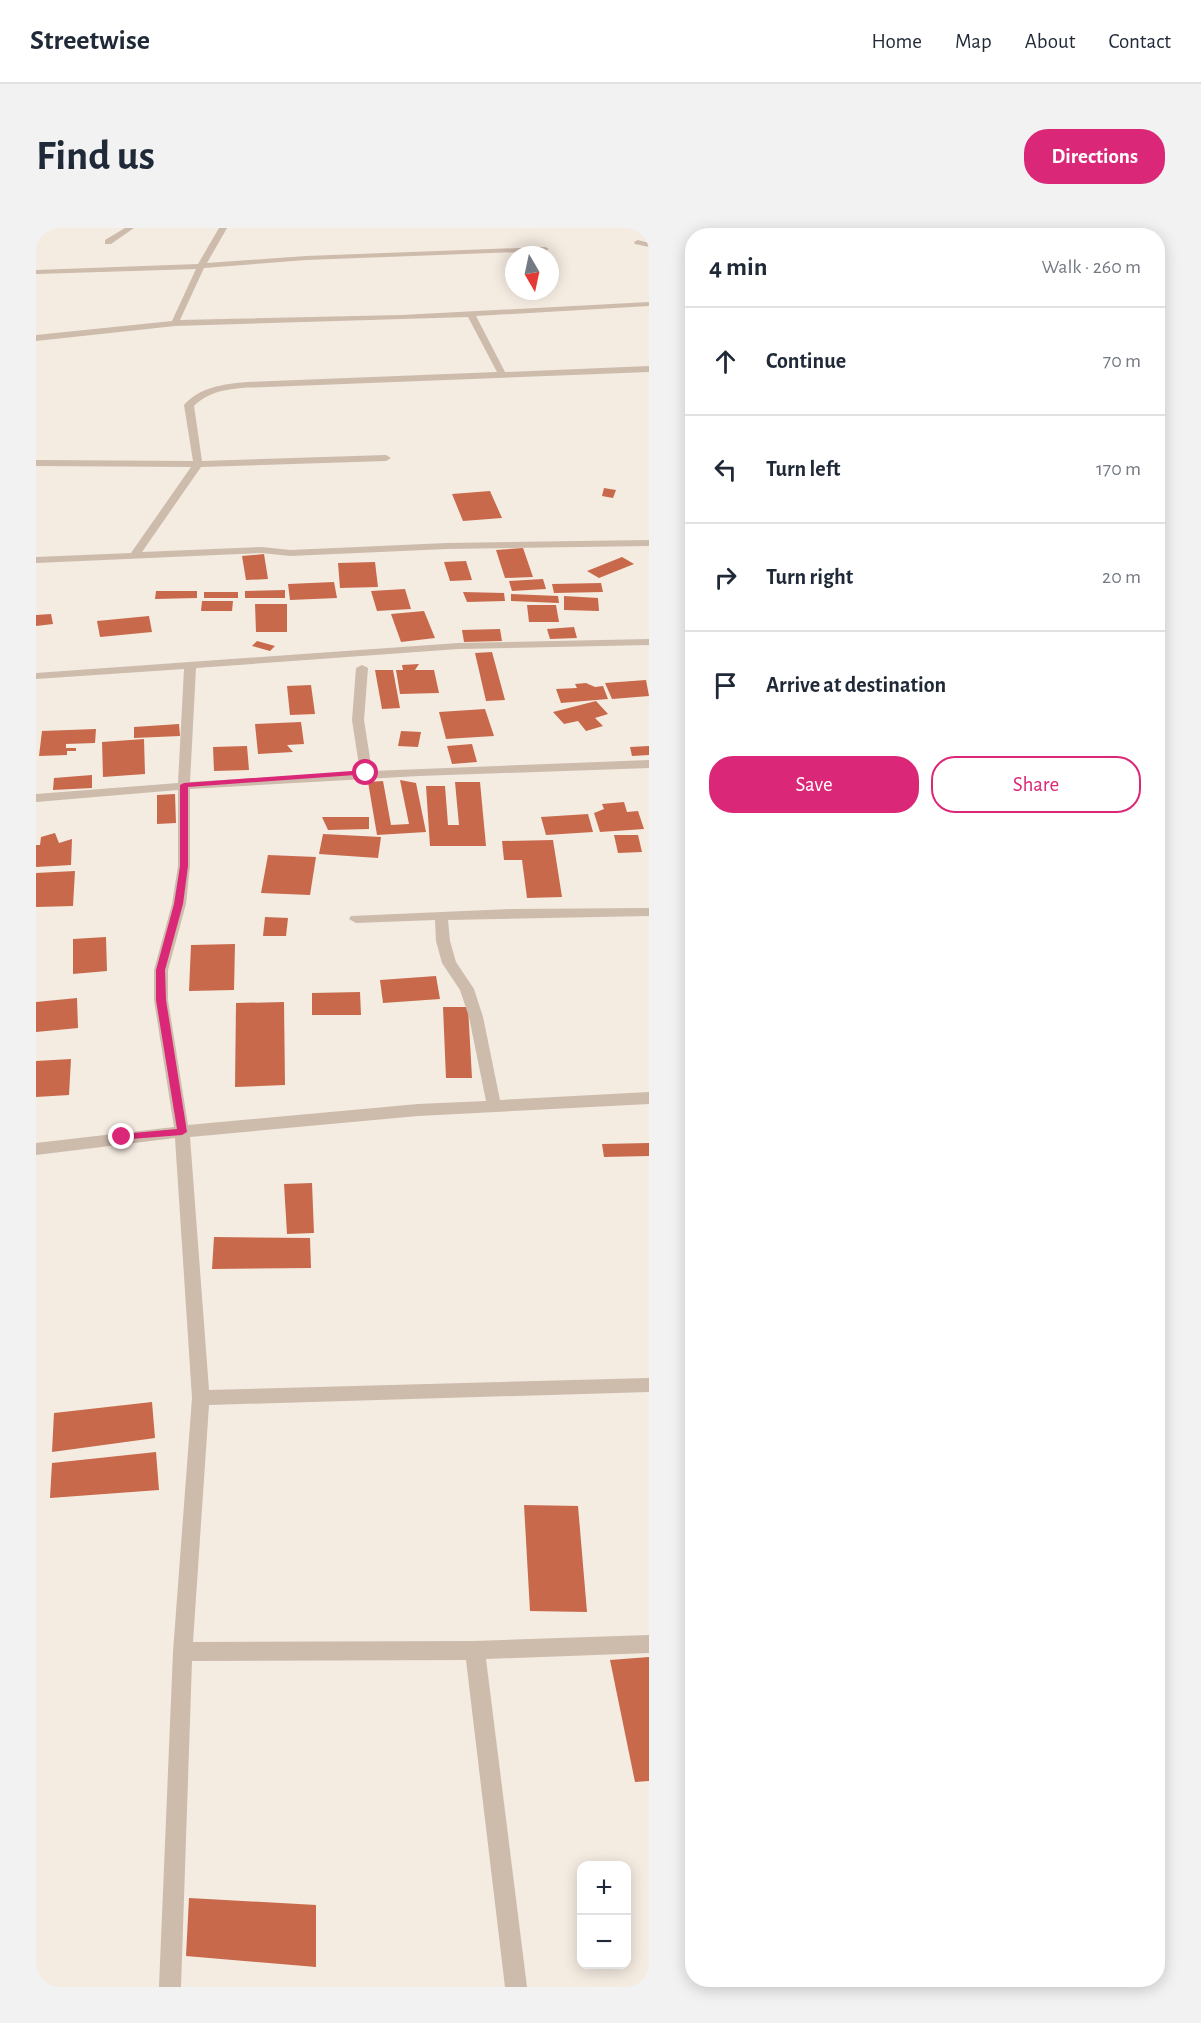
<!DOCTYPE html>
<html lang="en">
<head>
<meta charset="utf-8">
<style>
	body { margin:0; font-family:"Alegreya Sans",sans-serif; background:#f2f2f3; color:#1f2937 }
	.controls { position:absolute; right:18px; bottom:18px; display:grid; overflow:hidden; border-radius:12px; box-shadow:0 3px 15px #0003 }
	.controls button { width:54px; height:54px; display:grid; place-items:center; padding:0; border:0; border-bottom:2px solid #e0e1e3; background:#fff; color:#1f2937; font:30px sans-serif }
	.compass { position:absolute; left:469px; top:18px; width:54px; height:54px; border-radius:50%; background:#fff; box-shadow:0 3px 15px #0003; rotate:171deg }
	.stop { position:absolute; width:18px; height:18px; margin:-14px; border:4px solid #db2777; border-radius:50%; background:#fff }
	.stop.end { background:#db2777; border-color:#fff; box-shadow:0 2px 6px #0008 }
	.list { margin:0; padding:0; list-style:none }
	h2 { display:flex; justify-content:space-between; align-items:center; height:78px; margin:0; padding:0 24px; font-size:26px }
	h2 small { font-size:20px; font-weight:400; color:#747a83 }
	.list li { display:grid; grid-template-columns:39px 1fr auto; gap:18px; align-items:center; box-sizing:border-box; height:108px; padding:0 24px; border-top:2px solid #e0e1e3 }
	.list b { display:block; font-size:22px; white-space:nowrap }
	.list em { font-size:20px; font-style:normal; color:#747a83 }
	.actions { display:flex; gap:12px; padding:18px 24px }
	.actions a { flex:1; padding:14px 0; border:2px solid #db2777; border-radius:24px; text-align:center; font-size:21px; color:#db2777 }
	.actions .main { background:#db2777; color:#fff }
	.icon { flex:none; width:33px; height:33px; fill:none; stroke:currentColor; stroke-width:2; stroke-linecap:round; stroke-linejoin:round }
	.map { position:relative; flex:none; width:613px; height:1759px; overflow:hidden; border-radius:24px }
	header { display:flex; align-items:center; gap:36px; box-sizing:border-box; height:84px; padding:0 30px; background:#fff; border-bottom:2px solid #e0e1e3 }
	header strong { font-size:28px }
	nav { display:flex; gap:33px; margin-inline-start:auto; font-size:21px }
	.intro { display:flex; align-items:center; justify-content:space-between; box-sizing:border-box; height:144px; padding:0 36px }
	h1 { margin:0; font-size:42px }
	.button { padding:15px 27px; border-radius:24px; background:#db2777; color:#fff; font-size:21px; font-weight:700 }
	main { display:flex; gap:36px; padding:0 36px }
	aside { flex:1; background:#fff; border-radius:24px; box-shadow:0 3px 15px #0003 }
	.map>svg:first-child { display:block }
</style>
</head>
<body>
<header>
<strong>Streetwise</strong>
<nav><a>Home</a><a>Map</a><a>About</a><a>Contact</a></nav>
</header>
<div class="intro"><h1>Find us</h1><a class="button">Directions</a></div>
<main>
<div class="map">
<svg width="613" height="1759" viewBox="0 0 613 1759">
	<rect width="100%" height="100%" fill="#f4ebe1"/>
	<!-- building -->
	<g fill="#c8694b">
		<path d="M 568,260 L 580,262 L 577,270 L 566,268 Z"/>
		<path d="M 454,263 L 466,290 L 427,293 L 416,266 Z"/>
		<path d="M 487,320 L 497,349 L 469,350 L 460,322 Z"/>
		<path d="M 228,326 L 232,351 L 210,352 L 206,328 Z"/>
		<path d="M 586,329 L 598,336 L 563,350 L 551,343 Z"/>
		<path d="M 430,333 L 436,352 L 414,353 L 408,334 Z"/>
		<path d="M 339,334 L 342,359 L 304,360 L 302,335 Z"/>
		<path d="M 507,351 L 510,361 L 476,363 L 473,353 Z"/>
		<path d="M 298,354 L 301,370 L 254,372 L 252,356 Z"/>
		<path d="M 565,355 L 567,364 L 518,365 L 516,356 Z"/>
		<path d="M 369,361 L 375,381 L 341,383 L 335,363 Z"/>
		<path d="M 249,362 L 249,370 L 209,370 L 209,363 Z"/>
		<path d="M 120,363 L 161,363 L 161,370 L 119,371 Z"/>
		<rect x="168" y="364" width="34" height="6"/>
		<path d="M 427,364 L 468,365 L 469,373 L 431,374 Z"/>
		<path d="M 475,366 L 522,368 L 523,375 L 475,373 Z"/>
		<path d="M 528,368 L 562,370 L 563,383 L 528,382 Z"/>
		<path d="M 166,373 L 197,373 L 196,383 L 165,383 Z"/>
		<path d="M 219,376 L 251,376 L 251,404 L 220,404 Z"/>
		<path d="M 491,377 L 520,377 L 523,394 L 493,394 Z"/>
		<path d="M 388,383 L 399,410 L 365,414 L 355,386 Z"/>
		<path d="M 15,386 L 17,396 L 0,398 L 0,387 Z"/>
		<path d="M 113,388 L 116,404 L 64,409 L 61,393 Z"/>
		<path d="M 538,399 L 541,410 L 514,411 L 511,401 Z"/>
		<path d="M 464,401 L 466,413 L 428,414 L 426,402 Z"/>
		<path d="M 221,413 L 239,418 L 234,423 L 216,418 Z"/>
		<path d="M 456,424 L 469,472 L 450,473 L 439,425 Z"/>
		<path d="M 383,436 L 379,442 L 398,442 L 403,465 L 364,466 L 360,442 L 367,442 L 366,437 Z"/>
		<path d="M 339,442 L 357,442 L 364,480 L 346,481 Z"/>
		<path d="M 610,452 L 613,468 L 576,471 L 569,455 Z"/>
		<path d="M 550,455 L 559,459 L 567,458 L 572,471 L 525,475 L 520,461 L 541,460 L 539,456 Z"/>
		<path d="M 275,457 L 279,486 L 254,487 L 251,458 Z"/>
		<path d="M 560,473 L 572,486 L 559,490 L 567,498 L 550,503 L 542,493 L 528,496 L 517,484 Z"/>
		<path d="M 449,481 L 458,508 L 410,511 L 403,484 Z"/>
		<path d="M 265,494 L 268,516 L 251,517 L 257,524 L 222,526 L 219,496 Z"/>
		<path d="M 143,496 L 144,508 L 98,510 L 98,499 Z"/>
		<path d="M 60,501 L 59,515 L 30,516 L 30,520 L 40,520 L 40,523 L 31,523 L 31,527 L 3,528 L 6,503 Z"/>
		<path d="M 365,503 L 385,504 L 382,519 L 362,518 Z"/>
		<path d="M 108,511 L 109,546 L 67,549 L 66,514 Z"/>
		<path d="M 436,516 L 441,534 L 416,536 L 411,518 Z"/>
		<path d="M 211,518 L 213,542 L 178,543 L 177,519 Z"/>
		<path d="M 613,518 L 613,527 L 596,528 L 594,519 Z"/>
		<path d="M 56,547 L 56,560 L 17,562 L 18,550 Z"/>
		<path d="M 364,552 L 380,555 L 390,604 L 341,607 L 332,554 L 347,553 L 355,597 L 373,596 Z"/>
		<path d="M 419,554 L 444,554 L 450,618 L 394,618 L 390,558 L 409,558 L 412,597 L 423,597 Z"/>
		<path d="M 139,566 L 140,595 L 121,596 L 121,567 Z"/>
		<path d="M 588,574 L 591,584 L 602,583 L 608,601 L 564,604 L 558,585 L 568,581 L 566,576 Z"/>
		<path d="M 552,586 L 557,604 L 510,607 L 505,589 Z"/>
		<path d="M 286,589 L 333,589 L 333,601 L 292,602 Z"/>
		<path d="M 19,605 L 23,615 L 36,611 L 35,637 L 0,639 L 0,617 L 4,617 L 5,609 Z"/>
		<path d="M 287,606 L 345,609 L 342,630 L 283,626 Z"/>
		<path d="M 578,607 L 602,607 L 606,624 L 582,625 Z"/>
		<path d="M 517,612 L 526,669 L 491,670 L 486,632 L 468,632 L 466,613 Z"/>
		<path d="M 232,627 L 280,629 L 274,667 L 225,665 Z"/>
		<path d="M 39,643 L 37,678 L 0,679 L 0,645 Z"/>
		<path d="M 229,689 L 252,690 L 250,708 L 227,708 Z"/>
		<path d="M 70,709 L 71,743 L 37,746 L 37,711 Z"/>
		<path d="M 199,716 L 198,762 L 153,763 L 155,717 Z"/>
		<path d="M 400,748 L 404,771 L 347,775 L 344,752 Z"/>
		<path d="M 324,764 L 325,787 L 276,787 L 276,765 Z"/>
		<path d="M 41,770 L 42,800 L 0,804 L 0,774 Z"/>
		<path d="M 248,774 L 249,857 L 199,859 L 200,775 Z"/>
		<path d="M 407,779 L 432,779 L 436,850 L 410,850 Z"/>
		<path d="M 35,831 L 33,867 L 0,869 L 0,833 Z"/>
		<path d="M 613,915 L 613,928 L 568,929 L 566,916 Z"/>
		<path d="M 276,955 L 278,1005 L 251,1006 L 248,956 Z"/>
		<path d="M 178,1009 L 274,1010 L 275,1040 L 176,1041 Z"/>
		<path d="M 116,1174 L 119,1210 L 16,1224 L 18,1185 Z"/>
		<path d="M 120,1224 L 123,1262 L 14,1270 L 16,1235 Z"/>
		<path d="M 488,1277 L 542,1278 L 551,1384 L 494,1383 Z"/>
		<path d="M 613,1429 L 613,1553 L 599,1554 L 574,1432 Z"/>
		<path d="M 153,1670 L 280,1677 L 280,1739 L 150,1728 Z"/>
	</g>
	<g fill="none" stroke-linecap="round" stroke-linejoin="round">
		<!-- minor -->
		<g fill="#cdbbac" fill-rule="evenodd">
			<path d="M 89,0 L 98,0 L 75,16 L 69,16 L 69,12 Z"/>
			<path d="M 183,0 L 191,0 L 171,35 L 270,28 L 509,19 L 513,21 L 509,23 L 270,32 L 168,40 L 144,92 L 366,87 L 613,74 L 613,78 L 440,88 L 469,144 L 613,138 L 613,144 L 231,159 C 206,160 177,159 158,178 L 166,233 L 350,227 L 355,230 L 350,233 L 165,239 L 106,324 L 226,319 L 254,322 L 411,315 L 613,312 L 613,318 L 411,321 L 254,328 L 226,325 L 0,335 L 0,329 L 95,325 L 155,239 L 0,238 L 0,232 L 157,233 L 148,177 C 164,159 188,156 211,154 L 461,144 L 432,89 L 139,98 L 0,113 L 0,107 L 136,93 L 160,41 L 0,46 L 0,42 L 162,36 Z"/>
			<path d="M 602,12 L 613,15 L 613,19 L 599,16 L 598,14 Z"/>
			<path d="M 613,411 L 613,417 L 422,421 L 160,440 L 154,554 L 324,544 L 316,492 L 320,440 L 326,437 L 332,440 L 328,492 L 336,543 L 613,532 L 613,540 L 383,548 L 154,561 L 154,638 L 150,676 L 132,742 L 132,772 L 152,897 L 382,876 L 450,873 L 433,789 L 424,762 L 406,735 L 400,713 L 399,692 L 320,695 L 313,691 L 315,688 L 476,681 L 613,680 L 613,688 L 412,692 L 414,713 L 420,734 L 438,761 L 447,789 L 464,872 L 613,864 L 613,876 L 382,888 L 154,909 L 173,1162 L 613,1150 L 613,1164 L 173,1177 L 157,1414 L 439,1413 L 613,1407 L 613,1425 L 450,1431 L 491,1759 L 469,1759 L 430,1432 L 156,1433 L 145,1759 L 123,1759 L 137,1424 L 156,1170 L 139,910 L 0,927 L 0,915 L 138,899 L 118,772 L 118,742 L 136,676 L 142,638 L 142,562 L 0,574 L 0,566 L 142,555 L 148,441 L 0,451 L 0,445 L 422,415 Z"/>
		</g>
	</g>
	<!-- route -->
	<path fill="#db2777" d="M 330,542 L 333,543 L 333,546 L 152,559 L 152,638 L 147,676 L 129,742 L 130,772 L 151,904 L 146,907 L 82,912 L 82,907 L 86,906 L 141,901 L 120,772 L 120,742 L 138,676 L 144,638 L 144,557 L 148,555 Z"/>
</svg>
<div class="controls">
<button>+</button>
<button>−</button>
</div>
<svg class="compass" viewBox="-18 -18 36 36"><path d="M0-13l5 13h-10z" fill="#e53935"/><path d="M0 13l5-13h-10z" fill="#747a83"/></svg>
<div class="stop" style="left:330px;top:545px"></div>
<div class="stop end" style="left:86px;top:909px"></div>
</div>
<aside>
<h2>4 min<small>Walk · 260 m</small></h2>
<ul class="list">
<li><svg class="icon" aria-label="ahead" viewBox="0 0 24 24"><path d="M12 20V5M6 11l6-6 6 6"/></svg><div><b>Continue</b></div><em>70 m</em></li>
<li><svg class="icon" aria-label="left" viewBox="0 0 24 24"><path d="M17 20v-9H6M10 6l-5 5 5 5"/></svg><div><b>Turn left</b></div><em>170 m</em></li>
<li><svg class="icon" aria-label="right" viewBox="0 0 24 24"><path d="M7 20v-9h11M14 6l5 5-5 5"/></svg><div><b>Turn right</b></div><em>20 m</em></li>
<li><svg class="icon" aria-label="arrive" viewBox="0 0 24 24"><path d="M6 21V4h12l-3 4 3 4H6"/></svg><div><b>Arrive at destination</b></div></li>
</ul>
<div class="actions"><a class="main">Save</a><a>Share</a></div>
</aside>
</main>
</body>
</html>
